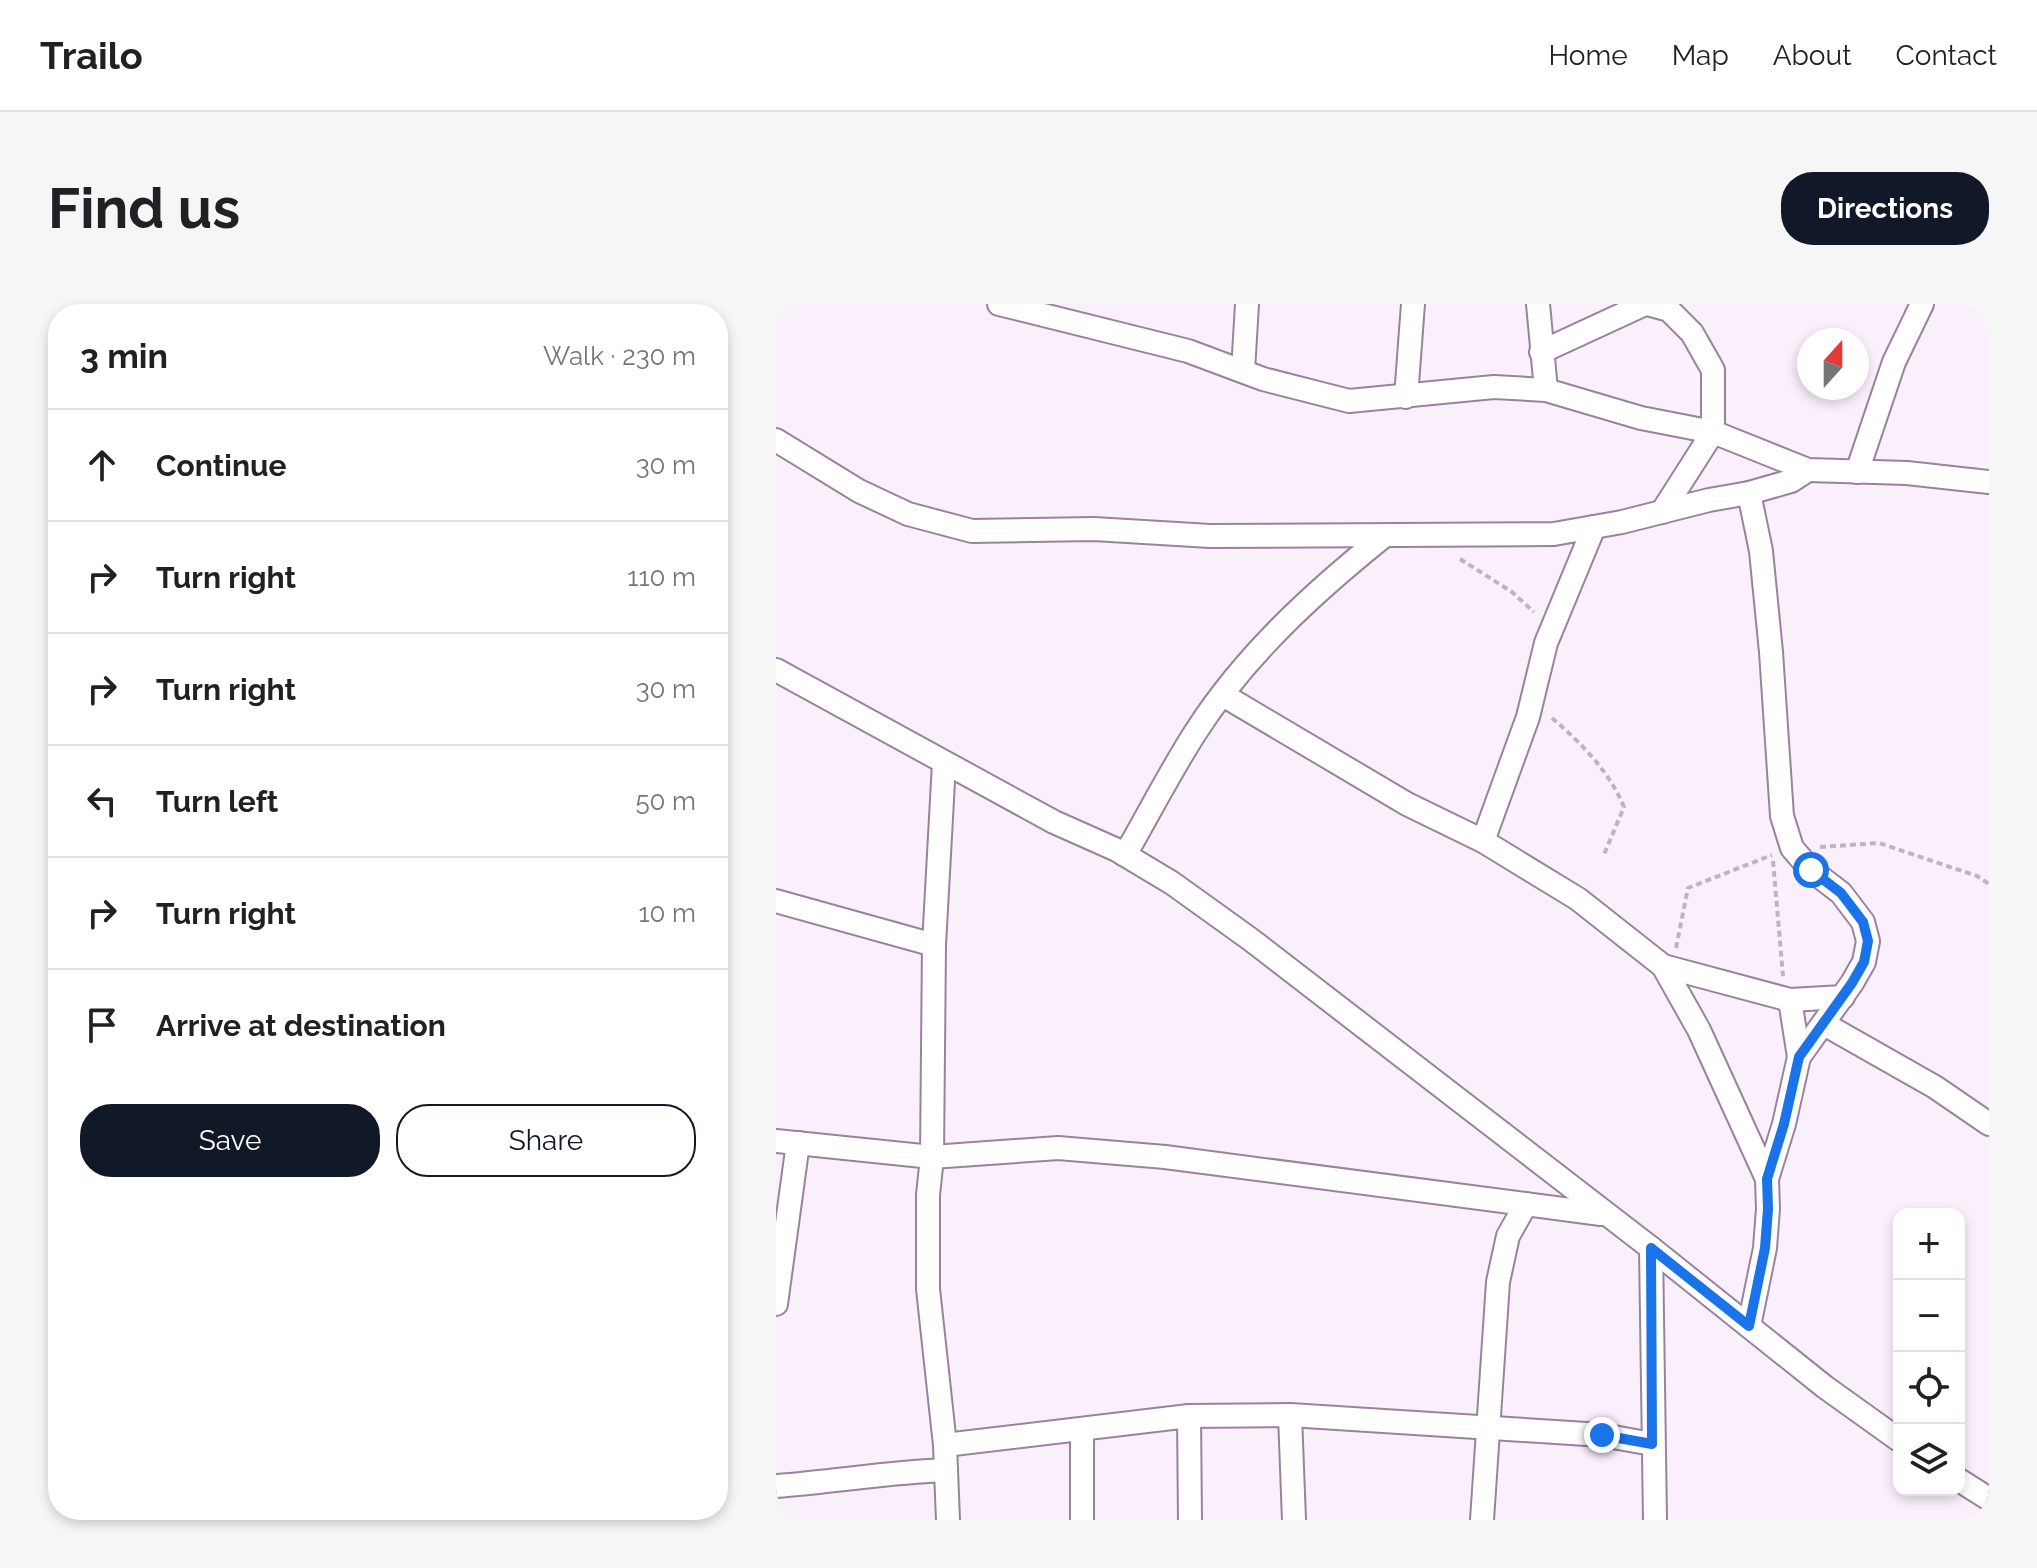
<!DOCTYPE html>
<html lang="en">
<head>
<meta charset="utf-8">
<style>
	body { margin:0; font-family:Raleway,sans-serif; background:#f6f6f6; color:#202124 }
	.controls { position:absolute; right:24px; bottom:24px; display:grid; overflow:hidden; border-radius:16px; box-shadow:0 4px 12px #0003 }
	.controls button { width:72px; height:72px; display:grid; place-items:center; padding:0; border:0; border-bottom:2px solid #e0e0e0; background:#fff; color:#202124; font:40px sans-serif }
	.compass { position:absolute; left:1021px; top:24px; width:72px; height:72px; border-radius:50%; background:#fff; box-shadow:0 4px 12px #0003; rotate:21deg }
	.stop { position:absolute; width:24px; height:24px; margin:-18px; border:6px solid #1a73e8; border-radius:50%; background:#fff }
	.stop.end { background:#1a73e8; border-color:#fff; box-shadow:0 2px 8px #0008 }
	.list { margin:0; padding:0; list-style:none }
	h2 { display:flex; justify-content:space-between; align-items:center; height:104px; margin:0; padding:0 32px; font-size:34px }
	h2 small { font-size:26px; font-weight:400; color:#757577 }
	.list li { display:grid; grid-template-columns:52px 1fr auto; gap:24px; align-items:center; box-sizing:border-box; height:112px; padding:0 32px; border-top:2px solid #e0e0e0 }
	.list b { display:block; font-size:30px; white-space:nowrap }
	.list em { font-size:26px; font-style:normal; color:#757577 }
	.actions { display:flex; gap:16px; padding:24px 32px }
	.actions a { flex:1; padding:18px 0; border:2px solid #111827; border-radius:32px; text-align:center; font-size:28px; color:#111827 }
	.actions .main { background:#111827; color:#fff }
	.icon { flex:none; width:44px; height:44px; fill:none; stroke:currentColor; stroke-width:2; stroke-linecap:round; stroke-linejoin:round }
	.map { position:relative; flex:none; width:1213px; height:1216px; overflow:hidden; border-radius:32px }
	header { display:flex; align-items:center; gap:48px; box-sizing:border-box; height:112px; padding:0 40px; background:#fff; border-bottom:2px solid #e0e0e0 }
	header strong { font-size:38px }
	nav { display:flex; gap:44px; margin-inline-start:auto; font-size:28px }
	.intro { display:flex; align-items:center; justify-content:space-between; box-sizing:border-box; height:192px; padding:0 48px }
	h1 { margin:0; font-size:56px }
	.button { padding:20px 36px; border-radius:32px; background:#111827; color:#fff; font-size:28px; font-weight:700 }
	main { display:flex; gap:48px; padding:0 48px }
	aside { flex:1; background:#fff; border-radius:32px; box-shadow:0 4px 12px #0003 }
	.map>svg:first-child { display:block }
</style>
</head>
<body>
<header>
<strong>Trailo</strong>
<nav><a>Home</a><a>Map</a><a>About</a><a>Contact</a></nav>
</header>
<div class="intro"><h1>Find us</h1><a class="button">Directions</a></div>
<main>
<aside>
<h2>3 min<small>Walk · 230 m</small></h2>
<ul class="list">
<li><svg class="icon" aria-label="ahead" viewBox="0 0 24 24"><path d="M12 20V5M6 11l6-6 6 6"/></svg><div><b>Continue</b></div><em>30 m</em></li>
<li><svg class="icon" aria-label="right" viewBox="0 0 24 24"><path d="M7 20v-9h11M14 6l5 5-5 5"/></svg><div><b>Turn right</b></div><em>110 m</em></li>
<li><svg class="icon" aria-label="right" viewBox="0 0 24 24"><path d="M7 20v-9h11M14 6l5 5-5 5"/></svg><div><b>Turn right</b></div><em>30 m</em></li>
<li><svg class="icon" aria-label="left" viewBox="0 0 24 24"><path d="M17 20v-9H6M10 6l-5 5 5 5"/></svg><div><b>Turn left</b></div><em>50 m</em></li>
<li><svg class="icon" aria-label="right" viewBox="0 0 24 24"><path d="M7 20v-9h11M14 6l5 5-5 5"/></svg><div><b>Turn right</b></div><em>10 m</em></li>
<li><svg class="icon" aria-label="arrive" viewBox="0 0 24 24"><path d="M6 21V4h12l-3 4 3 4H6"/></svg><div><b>Arrive at destination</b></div></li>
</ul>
<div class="actions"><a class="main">Save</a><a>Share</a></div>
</aside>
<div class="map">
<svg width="1213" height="1216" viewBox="0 0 1213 1216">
	<rect width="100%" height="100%" fill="#faf0fc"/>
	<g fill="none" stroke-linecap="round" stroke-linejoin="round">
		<!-- street casing -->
		<g stroke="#9a829e" stroke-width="26">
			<g id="street">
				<path d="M 223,0 L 412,47 L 487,75 L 573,97 L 718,83 L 770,86 L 865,114 L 937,128 L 1032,166 L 1131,169 L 1213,178"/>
				<path d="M 762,0 L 770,86"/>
				<path d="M 871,0 L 893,6 L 916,29 L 937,66 L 937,128 L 886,208"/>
				<path d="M 765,48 L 869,0"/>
				<path d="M 467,67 L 471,0"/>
				<path d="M 630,93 L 637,0"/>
				<path d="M 0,136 L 83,187 L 132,210 L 196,227 L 318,225 L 434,232 L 778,230 L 846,218 L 933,196 L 973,189 L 1015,177 L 1032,166"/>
				<path d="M 1081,168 L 1118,58 L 1146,0"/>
				<path d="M 0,366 L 278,518 L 341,546 L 396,579 L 474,635 L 875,944 L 1049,1083 L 1123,1136"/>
				<path d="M 447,391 L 631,500 L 707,537 L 802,595 L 887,662 L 923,726 L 991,875"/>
				<path d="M 168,459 L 158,641 L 156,853 L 152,891 L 152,985 L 169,1141 L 172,1216"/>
				<path d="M 707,537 L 752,413 L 770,339 L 818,223"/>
				<path d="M 349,551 C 372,511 394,468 419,429 C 468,352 537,289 608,232"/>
				<path d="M 0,597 L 158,641"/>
				<path d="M 887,662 L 1014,696 L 1067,693"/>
				<path d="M 1014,696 L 1023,753"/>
				<path d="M 1048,720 L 1159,783 L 1213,820"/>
				<path d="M 0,837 L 156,853 L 282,844 L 389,853 L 825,910"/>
				<path d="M 875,944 L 879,1216"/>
				<path d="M 0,1000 L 22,839"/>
				<path d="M 973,1022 L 989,944 L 992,905 L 991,875 L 1008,820 L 1023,753 L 1076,679 L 1088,658 L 1092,637 L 1087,618 L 1065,589 L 1035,566 L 1016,544 L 1006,512 L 995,348 L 985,247 L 973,189"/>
				<path d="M 514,1111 L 518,1216"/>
				<path d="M 413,1112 L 414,1216"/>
				<path d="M 169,1141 L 413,1112 L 514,1111 L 826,1131 L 876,1140"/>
				<path d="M 1183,1176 L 1213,1195"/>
				<path d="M 0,1182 C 57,1178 113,1168 170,1166"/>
				<path d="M 306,1216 L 306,1125"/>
				<path d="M 706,1216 L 722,978 L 732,932 L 750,900"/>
			</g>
		</g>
		<!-- path -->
		<g stroke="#beb4c0" stroke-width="4" stroke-dasharray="6 4" stroke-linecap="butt">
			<path d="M 684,255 L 736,288 L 758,308"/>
			<path d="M 776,414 C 805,439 833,467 848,503 L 827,553"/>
			<path d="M 1044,543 L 1103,539 L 1201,572 L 1213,580"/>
			<path d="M 997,557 L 1007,672"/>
			<path d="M 900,644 L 912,584 L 996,551"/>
		</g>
		<!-- street -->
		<use href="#street" stroke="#fff" stroke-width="22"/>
	</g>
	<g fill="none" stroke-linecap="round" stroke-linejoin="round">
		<!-- route -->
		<path stroke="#1a73e8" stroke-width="10" d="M 826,1131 L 876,1140 L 875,944 L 973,1022 L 989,944 L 992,905 L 991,875 L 1008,820 L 1023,753 L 1076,679 L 1088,658 L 1092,637 L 1087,618 L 1065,589 L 1035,566"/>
	</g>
</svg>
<div class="controls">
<button>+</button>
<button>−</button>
<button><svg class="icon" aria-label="locate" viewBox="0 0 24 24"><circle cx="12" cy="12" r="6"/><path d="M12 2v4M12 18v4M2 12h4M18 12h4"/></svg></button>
<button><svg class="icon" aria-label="layers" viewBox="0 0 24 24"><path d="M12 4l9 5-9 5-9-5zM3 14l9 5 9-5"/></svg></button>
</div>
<svg class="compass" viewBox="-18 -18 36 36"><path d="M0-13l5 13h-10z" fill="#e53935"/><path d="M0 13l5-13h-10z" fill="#757577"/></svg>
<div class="stop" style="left:1035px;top:566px"></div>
<div class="stop end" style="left:826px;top:1131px"></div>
</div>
</main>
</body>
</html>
